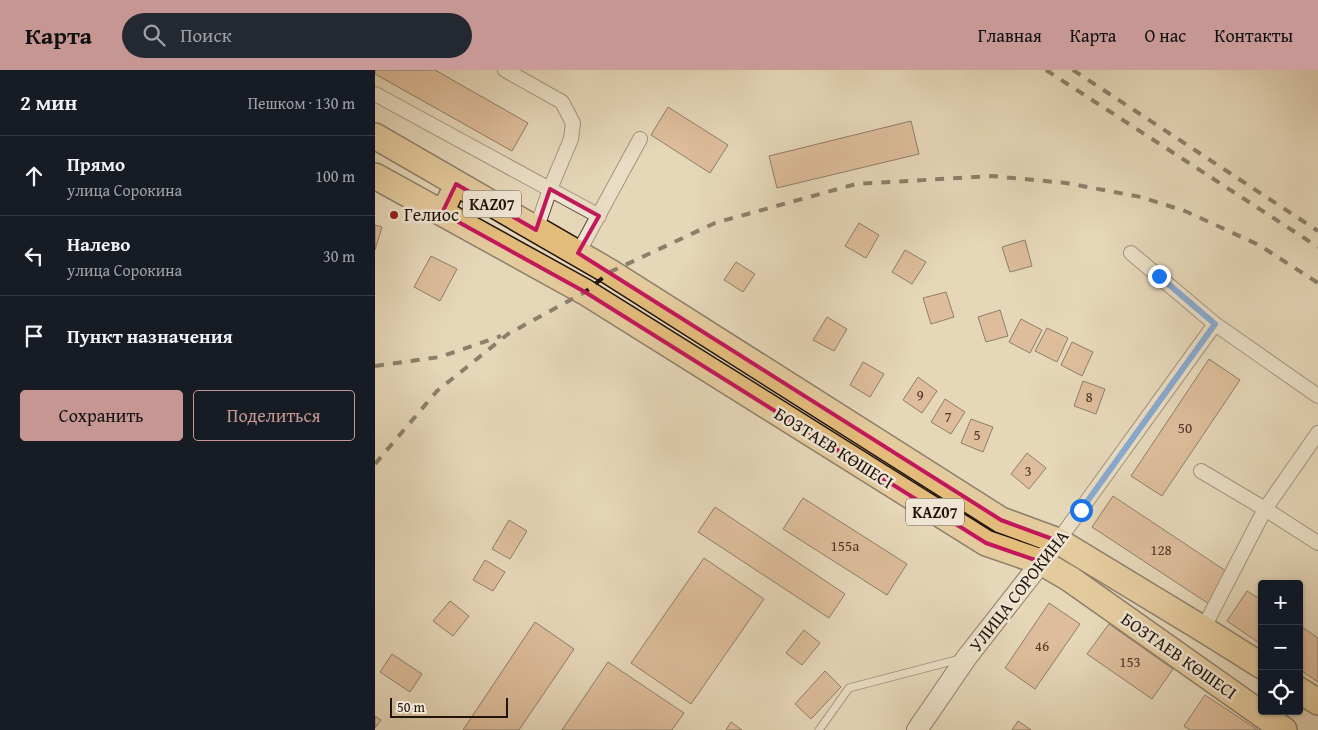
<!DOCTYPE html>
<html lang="ru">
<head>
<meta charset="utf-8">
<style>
	body { margin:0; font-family:"Gentium Book Plus",serif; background:#242831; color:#f1f3f6 }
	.controls { position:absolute; right:15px; bottom:15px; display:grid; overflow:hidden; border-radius:5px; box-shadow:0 1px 4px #0004 }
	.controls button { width:45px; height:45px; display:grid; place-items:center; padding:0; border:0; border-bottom:1px solid #363941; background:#171b24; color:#f1f3f6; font:25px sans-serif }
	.scale { position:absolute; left:15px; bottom:12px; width:118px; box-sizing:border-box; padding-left:5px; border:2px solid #21140a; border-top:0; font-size:14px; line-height:18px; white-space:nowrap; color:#21140a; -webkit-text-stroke:4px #efe5d2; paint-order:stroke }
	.stop { position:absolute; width:15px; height:15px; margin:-11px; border:4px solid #1a73e8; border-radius:50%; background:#fff }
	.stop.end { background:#1a73e8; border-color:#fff; box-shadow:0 1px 5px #0008 }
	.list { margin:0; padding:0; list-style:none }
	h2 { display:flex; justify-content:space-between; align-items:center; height:65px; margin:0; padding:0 20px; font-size:21px }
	h2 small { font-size:16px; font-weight:400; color:#9ea1a6 }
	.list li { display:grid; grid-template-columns:32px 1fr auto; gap:15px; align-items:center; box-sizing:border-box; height:80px; padding:0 20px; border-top:1px solid #363941 }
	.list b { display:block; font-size:19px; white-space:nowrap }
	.list p { margin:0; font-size:16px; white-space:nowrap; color:#9ea1a6 }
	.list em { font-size:16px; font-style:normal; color:#9ea1a6 }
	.actions { display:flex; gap:10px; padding:15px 20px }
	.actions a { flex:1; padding:11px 0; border:1px solid #c59692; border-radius:5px; text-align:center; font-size:18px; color:#c59692 }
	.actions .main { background:#c59692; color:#111 }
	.icon { flex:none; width:28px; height:28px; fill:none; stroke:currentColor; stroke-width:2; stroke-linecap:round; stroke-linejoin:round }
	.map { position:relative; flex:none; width:943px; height:660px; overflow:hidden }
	header { display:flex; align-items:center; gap:30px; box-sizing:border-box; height:70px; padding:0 25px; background:#c59692; color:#111 }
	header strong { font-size:24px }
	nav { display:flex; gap:28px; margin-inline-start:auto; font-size:18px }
	.search { width:350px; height:45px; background:#242831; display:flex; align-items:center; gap:12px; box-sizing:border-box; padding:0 18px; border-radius:28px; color:#9ea1a6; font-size:19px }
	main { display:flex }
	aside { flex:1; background:#171b24 }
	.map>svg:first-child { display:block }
</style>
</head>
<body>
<header>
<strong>Карта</strong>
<div class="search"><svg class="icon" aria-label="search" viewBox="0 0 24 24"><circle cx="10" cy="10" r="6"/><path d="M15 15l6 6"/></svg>Поиск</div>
<nav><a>Главная</a><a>Карта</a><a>О нас</a><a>Контакты</a></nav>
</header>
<main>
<aside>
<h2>2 мин<small>Пешком · 130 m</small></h2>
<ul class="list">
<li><svg class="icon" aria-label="ahead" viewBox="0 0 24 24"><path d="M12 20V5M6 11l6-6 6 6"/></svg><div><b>Прямо</b><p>улица Сорокина</p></div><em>100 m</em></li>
<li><svg class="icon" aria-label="left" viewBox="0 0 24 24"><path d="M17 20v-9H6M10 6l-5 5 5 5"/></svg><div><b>Налево</b><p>улица Сорокина</p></div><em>30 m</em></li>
<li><svg class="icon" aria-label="arrive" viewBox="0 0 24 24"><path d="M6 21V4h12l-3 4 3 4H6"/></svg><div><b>Пункт назначения</b></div></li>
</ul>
<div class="actions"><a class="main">Сохранить</a><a>Поделиться</a></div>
</aside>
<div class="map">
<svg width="943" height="660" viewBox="0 0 943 660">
	<rect width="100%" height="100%" fill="#e6d7b9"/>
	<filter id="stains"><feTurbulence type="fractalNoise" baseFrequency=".004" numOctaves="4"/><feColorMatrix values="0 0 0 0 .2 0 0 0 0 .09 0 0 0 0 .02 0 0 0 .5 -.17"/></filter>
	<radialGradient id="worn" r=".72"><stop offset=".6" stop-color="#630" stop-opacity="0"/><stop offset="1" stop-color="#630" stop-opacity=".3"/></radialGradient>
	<!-- building -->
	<g fill="#d39d76" stroke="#21140a">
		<path d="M 0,0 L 60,0 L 153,53 L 137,81 L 0,4 Z"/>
		<path d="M 293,37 L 353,75 L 335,103 L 276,65 Z"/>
		<path d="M 536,51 L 544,84 L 402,118 L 394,86 Z"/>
		<path d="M 484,153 L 504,165 L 491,188 L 470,176 Z"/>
		<path d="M 0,155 L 7,157 L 0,180 Z"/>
		<path d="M 650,170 L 657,196 L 635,202 L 627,177 Z"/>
		<path d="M 530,180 L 551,192 L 537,214 L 517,202 Z"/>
		<path d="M 56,186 L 82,199 L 65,231 L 39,217 Z"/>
		<path d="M 361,192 L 380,204 L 368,222 L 349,210 Z"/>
		<path d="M 571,222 L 579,247 L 556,254 L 548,228 Z"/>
		<path d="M 625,240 L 633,266 L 611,272 L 603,247 Z"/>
		<path d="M 452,247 L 472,259 L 459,281 L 438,270 Z"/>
		<path d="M 646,249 L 667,260 L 655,283 L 634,272 Z"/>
		<path d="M 672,258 L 693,268 L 682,292 L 660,281 Z"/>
		<path d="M 697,272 L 718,282 L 707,306 L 686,295 Z"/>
		<path d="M 834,289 L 865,310 L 787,426 L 756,406 Z"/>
		<path d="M 488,292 L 509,304 L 495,327 L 475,315 Z"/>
		<path d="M 543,307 L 562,321 L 547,343 L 528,330 Z"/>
		<path d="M 708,311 L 730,319 L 721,344 L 699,336 Z"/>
		<path d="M 570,329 L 590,342 L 576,364 L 556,352 Z"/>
		<path d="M 596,349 L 618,357 L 608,382 L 586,373 Z"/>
		<path d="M 652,383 L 671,398 L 654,419 L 636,404 Z"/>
		<path d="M 738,426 L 854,503 L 834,534 L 717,457 Z"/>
		<path d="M 428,428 L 532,494 L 512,525 L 408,459 Z"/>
		<path d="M 340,437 L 470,524 L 454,548 L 323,462 Z"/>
		<path d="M 134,450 L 152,461 L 135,489 L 117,479 Z"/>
		<path d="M 329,488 L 389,529 L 316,634 L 256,593 Z"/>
		<path d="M 110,490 L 130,502 L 118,521 L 98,510 Z"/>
		<path d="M 872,521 L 887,530 L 887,575 L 852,551 Z"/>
		<path d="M 75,531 L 94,546 L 78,566 L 58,551 Z"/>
		<path d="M 674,533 L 705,554 L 660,619 L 630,598 Z"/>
		<path d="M 160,552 L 199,579 L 144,660 L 88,660 Z"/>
		<path d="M 734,554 L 798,599 L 777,629 L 712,584 Z"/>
		<path d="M 924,555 L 943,568 L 943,612 L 924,599 Z"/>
		<path d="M 429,560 L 445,573 L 427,595 L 411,583 Z"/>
		<path d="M 17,584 L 47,604 L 35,622 L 5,602 Z"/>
		<path d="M 233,592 L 309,643 L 297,660 L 187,660 Z"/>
		<path d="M 450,601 L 466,617 L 436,649 L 420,634 Z"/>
		<path d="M 830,625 L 883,660 L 815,660 L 809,656 Z"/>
		<path d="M 0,646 L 6,650 L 0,658 Z"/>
		<path d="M 643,651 L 656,660 L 637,660 Z"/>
		<path d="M 356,652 L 367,660 L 351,660 Z"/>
	</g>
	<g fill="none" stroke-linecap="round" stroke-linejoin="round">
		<!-- lane casing -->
		<g stroke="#524536" stroke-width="9">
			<path id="lane" d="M 444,660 L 474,618 L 585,589"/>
		</g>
		<!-- street casing -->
		<g stroke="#524536" stroke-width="16">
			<g id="street">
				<path d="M 130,0 L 187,32 L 198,53 L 196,69 L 175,119 L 161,160"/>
				<path d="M 0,24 L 224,146"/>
				<path d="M 203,183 L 265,69"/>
				<path d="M 840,254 L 943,326"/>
				<path d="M 826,401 L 890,439 L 943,473"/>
				<path d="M 683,471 L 840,254 L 756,183"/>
				<path d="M 828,559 L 890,439 L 943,363"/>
			</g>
		</g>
		<!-- secondary casing -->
		<g stroke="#21140a" stroke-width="22">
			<path id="secondary" d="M 542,660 L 592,587 L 675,481"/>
		</g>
		<!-- primary casing -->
		<g stroke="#21140a" stroke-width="25">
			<path id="primary" d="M 67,143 L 81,114"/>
		</g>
		<!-- highway casing -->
		<g stroke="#21140a" stroke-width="28">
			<g id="highway">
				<path d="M 0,66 L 235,202 L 626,450 L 683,471 L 828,559 L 887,596"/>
				<path d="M 0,106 L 210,222 L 611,473 L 666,492 L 695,509 L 909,660"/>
				<path d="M 924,620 L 943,632"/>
			</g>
		</g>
		<!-- lane -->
		<use href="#lane" stroke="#efe5d2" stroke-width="7"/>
		<!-- street -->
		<use href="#street" stroke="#efe5d2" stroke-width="14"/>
		<!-- secondary -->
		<use href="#secondary" stroke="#efe5d2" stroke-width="20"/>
		<!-- primary -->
		<use href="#primary" stroke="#e3bc7c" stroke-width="22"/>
		<!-- highway -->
		<use href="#highway" stroke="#e3bc7c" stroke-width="25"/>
		<!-- rail -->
		<g stroke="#21140a" stroke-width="4" stroke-dasharray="9 9" stroke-linecap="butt">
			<path d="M 671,0 L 943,177"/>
			<path d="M 698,0 L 943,161"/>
			<path d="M 0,296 L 65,287 L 126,266"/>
			<path d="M 0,394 L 62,321 L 133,264 L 210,222 L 235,202 L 340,153 L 481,114 L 617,106 L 691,113 L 766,127 L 810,141 L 884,175 L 943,213"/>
		</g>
	</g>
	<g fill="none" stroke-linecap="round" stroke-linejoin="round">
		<!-- route -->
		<path stroke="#1a73e8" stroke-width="6" d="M 706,440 L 840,254 L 784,206"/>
	</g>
	<!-- marked area -->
	<path d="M0 0H943V660H0ZM 81,114 L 161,160 L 175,119 L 224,146 L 203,183 L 626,450 L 683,471 L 666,492 L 611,473 L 210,222 L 67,143 Z" fill="#e6d7b9" fill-opacity=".55" fill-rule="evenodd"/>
	<path fill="none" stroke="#c2185b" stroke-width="4" stroke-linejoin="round" d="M 81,114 L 161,160 L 175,119 L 224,146 L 203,183 L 626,450 L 683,471 L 666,492 L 611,473 L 210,222 L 67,143 Z"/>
	<!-- markers -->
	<circle fill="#8f2418" stroke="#efe5d2" stroke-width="2" cx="19" cy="145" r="5"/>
	<g text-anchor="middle" stroke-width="5" stroke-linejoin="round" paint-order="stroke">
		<!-- number labels -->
		<g font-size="15" fill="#4e3625">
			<text x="545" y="330">9</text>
			<text x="714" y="332">8</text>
			<text x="573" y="352">7</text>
			<text x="810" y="363">50</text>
			<text x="602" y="370">5</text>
			<text x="653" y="406">3</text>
			<text x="470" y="481">155а</text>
			<text x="786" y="485">128</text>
			<text x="667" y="581">46</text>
			<text x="755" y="597">153</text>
		</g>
		<!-- shield labels -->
		<g fill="#efe5d2" stroke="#5f5346" stroke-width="1">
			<rect x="88" y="120.5" width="58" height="27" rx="4"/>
			<rect x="531" y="428.5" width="58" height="27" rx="4"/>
		</g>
		<g font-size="16" font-weight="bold" fill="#21140a">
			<text x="117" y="140">KAZ07</text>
			<text x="560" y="448">KAZ07</text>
		</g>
		<!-- poi labels -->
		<g font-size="18" fill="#21140a" stroke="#efe5d2" text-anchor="start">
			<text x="29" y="151">Гелиос</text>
		</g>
		<!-- street labels -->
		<g font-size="18" fill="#21140a" stroke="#efe5d2">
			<text transform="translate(459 378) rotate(32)" y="6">БОЗТАЕВ КӨШЕСІ</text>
			<text transform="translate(644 521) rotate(-52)" y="6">УЛИЦА СОРОКИНА</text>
			<text transform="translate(804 586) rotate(35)" y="6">БОЗТАЕВ КӨШЕСІ</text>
		</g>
	</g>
	<rect width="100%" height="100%" filter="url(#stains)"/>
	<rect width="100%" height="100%" fill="url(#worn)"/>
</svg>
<div class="controls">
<button>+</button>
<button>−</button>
<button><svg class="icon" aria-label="locate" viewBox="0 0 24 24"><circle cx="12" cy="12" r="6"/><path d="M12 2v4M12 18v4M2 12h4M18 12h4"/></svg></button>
</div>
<div class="scale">50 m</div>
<div class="stop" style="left:706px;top:440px"></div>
<div class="stop end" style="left:784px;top:206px"></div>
</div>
</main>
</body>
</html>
